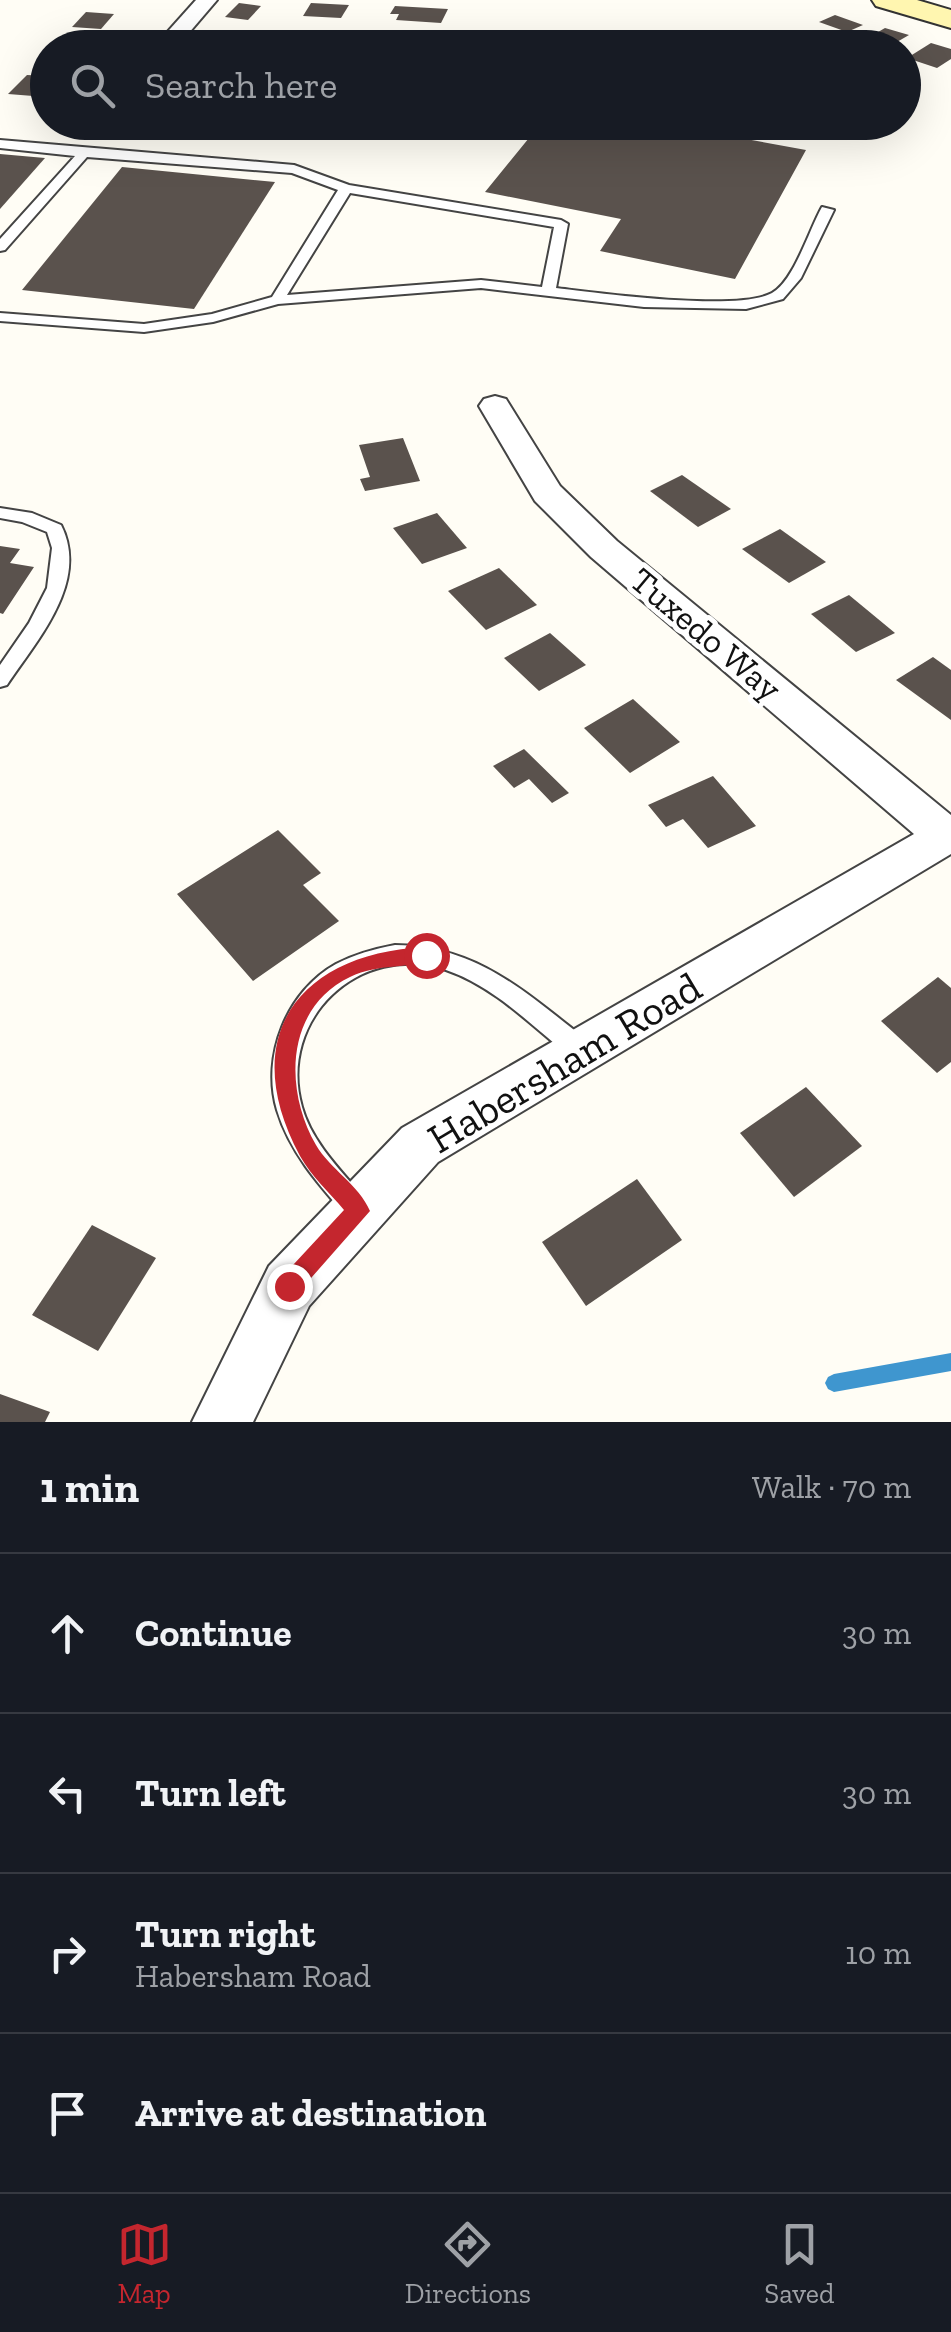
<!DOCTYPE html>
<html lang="en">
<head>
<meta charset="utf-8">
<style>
	body { margin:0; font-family:"Zilla Slab",serif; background:#242831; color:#f1f3f6 }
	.stop { position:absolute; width:30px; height:30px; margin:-22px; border:8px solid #c4262e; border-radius:50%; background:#fff }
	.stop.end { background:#c4262e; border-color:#fff; box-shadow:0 2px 10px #0008 }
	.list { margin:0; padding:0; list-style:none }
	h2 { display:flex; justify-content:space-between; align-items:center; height:130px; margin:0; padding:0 40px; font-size:42px }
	h2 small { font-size:32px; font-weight:400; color:#9ea1a6 }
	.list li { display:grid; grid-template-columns:65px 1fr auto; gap:30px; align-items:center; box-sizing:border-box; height:160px; padding:0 40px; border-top:2px solid #363941 }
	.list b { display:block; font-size:38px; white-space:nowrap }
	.list p { margin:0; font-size:32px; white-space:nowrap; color:#9ea1a6 }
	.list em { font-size:32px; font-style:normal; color:#9ea1a6 }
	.icon { flex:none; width:55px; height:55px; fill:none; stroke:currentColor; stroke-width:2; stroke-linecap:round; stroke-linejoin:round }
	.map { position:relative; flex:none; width:951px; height:1422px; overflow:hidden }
	.search { position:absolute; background:#171b24; box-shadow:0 10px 40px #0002; left:30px; right:30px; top:30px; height:110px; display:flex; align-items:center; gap:25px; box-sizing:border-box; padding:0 35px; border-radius:55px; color:#9ea1a6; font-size:38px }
	.sheet { height:770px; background:#171b24 }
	nav { display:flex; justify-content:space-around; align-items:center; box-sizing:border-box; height:140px; border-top:2px solid #363941; background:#171b24; font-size:28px; color:#9ea1a6 }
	nav a { display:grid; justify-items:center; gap:5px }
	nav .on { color:#c4262e }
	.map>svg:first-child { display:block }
</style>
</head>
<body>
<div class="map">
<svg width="951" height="1422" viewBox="0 0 951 1422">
	<rect width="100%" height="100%" fill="#fffdf5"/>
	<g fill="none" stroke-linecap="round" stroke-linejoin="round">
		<!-- stream -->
		<path fill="#3f96cf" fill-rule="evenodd" d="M 951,1353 L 951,1371 L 834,1392 L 828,1389 L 825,1383 L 828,1377 L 834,1374 Z"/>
	</g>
	<!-- building -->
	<g fill="#5a524d">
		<path d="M 239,3 L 261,6 L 248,20 L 225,17 Z"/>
		<path d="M 311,3 L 349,5 L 341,18 L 303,16 Z"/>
		<path d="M 395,6 L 448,9 L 441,23 L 396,20 L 399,14 L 390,14 Z"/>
		<path d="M 86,12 L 114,14 L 101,29 L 72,27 Z"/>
		<path d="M 835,15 L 863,25 L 847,32 L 819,22 Z"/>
		<path d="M 885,28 L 909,35 L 890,46 L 866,39 Z"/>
		<path d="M 69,33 L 111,36 L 102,48 L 57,46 Z"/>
		<path d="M 931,43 L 951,49 L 951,59 L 937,68 L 907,58 Z"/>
		<path d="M 27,75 L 48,76 L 46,97 L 8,94 Z"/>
		<path d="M 542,122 L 652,122 L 806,150 L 735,279 L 600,251 L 621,219 L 485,192 Z"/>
		<path d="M 0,154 L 45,158 L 0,209 Z"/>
		<path d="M 122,167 L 275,182 L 194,309 L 22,290 Z"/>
		<path d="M 403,438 L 420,481 L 365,491 L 360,479 L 370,477 L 359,445 Z"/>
		<path d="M 682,475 L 731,509 L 698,527 L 650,491 Z"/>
		<path d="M 437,513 L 467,548 L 422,564 L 393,528 Z"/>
		<path d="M 780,529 L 826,562 L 789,583 L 742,549 Z"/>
		<path d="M 0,546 L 20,549 L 10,563 L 34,567 L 3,614 L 0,613 Z"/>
		<path d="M 499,568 L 537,605 L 486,630 L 448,591 Z"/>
		<path d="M 849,595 L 895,633 L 856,652 L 811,614 Z"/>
		<path d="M 550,633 L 586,665 L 539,691 L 504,658 Z"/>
		<path d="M 933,657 L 951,670 L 951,720 L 896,680 Z"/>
		<path d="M 633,699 L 680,742 L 630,773 L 584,728 Z"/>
		<path d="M 524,749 L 569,793 L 552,803 L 529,779 L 514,788 L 493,766 Z"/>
		<path d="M 713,776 L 756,826 L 708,848 L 683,819 L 666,827 L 648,805 Z"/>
		<path d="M 278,830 L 321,873 L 303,885 L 339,921 L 253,981 L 177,894 Z"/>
		<path d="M 938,977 L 951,988 L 951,1062 L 937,1073 L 881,1021 Z"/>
		<path d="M 806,1087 L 862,1146 L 794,1197 L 740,1133 Z"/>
		<path d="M 637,1179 L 682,1240 L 586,1306 L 542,1242 Z"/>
		<path d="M 92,1225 L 156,1258 L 98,1351 L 32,1315 Z"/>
		<path d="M 0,1394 L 50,1412 L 45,1422 L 0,1422 Z"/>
	</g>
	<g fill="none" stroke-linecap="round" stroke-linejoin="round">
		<!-- lane casing -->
		<g stroke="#444" stroke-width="4">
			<g id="lane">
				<path d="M 0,140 L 294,165 L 349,185 L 561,220 L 568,224 L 556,288 C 599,293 737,312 772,293 C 794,281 809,230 822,207 L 834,210 L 801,278 L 783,299 L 746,309 L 644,307 L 481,288 L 278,304 L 213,322 L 144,332 L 0,321 L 0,313 L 144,324 L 212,314 L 272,297 L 338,190 L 292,173 L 87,157 L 5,250 L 0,251 L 0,239 L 75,156 L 0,148 ZM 350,193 L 554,227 L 542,287 L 481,280 L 287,295 Z"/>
				<path d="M 0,508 L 32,513 L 61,525 C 90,582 37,640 7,685 L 0,687 L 0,665 L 29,623 L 47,588 L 52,548 L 47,532 L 22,522 L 0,518 Z"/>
				<path d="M 395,945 C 480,946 526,994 590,1042 L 593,1050 L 590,1058 L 581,1061 L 572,1058 C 533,1027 494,986 446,970 C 360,941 277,1019 302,1107 C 312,1143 343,1173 367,1201 L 371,1210 L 367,1219 L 358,1223 L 349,1219 C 320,1186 290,1153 277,1110 C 261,1056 287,991 336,964 C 355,954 374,949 395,945 Z"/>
			</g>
		</g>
		<!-- street casing -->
		<g stroke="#444" stroke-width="4">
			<g id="street">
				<path d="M 196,0 L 217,0 L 176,48 L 153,48 Z"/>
				<path d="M 495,396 L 506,399 L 560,486 L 617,541 L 951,815 L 951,854 L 438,1162 L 309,1306 L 253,1422 L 192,1422 L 269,1266 L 402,1128 L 914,834 L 591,557 L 535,501 L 479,406 L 484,399 Z"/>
			</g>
		</g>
		<!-- secondary casing -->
		<g stroke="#333" stroke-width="4">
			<path id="secondary" d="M 872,0 L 917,0 L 951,10 L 951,28 L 876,6 Z"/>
		</g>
		<!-- lane -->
		<use href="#lane" fill="#fff" fill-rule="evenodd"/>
		<!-- street -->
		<use href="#street" fill="#fff" fill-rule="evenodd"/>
		<!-- secondary -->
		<use href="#secondary" fill="#fff6b0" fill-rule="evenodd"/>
	</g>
	<!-- route -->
	<path fill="#c4262e" d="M 426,947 L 435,955 L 433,960 C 405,969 380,963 350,977 C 285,1008 284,1090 316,1145 C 330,1169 359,1185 370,1211 L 297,1294 L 289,1298 L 281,1294 L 277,1286 L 281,1278 L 344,1210 C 330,1193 311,1176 300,1156 C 236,1037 298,953 426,947 Z"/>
	<g text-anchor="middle" stroke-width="10" stroke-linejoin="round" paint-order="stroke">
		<!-- street labels -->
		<g font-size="35" fill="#111" stroke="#fff">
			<text transform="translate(706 634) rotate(40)" y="12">Tuxedo Way</text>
		</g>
		<!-- near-street labels -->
		<g font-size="42" fill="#111" stroke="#fff">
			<text transform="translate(564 1062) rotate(-31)" y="15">Habersham Road</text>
		</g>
	</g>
</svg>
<div class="stop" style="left:426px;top:955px"></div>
<div class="stop end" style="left:289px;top:1286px"></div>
<div class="search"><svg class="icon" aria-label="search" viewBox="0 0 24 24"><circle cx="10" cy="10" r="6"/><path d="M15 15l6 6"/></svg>Search here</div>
</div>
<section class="sheet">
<h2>1 min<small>Walk · 70 m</small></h2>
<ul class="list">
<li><svg class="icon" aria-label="ahead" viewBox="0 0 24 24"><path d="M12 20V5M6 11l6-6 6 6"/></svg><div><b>Continue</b></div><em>30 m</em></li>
<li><svg class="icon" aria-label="left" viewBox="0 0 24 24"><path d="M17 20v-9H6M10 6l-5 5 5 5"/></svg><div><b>Turn left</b></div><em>30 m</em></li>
<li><svg class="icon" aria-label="right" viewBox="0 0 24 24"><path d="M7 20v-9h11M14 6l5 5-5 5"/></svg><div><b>Turn right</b><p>Habersham Road</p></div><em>10 m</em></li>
<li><svg class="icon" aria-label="arrive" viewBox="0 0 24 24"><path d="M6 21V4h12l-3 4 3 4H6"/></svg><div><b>Arrive at destination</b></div></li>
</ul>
</section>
<nav>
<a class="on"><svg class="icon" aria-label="map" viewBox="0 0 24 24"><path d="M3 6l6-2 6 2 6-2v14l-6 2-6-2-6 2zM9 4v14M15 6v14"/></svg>Map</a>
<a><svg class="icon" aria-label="directions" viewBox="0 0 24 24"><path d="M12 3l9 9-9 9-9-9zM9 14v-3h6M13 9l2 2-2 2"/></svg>Directions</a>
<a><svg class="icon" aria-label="saved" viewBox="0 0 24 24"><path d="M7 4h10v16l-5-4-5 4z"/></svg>Saved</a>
</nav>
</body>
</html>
